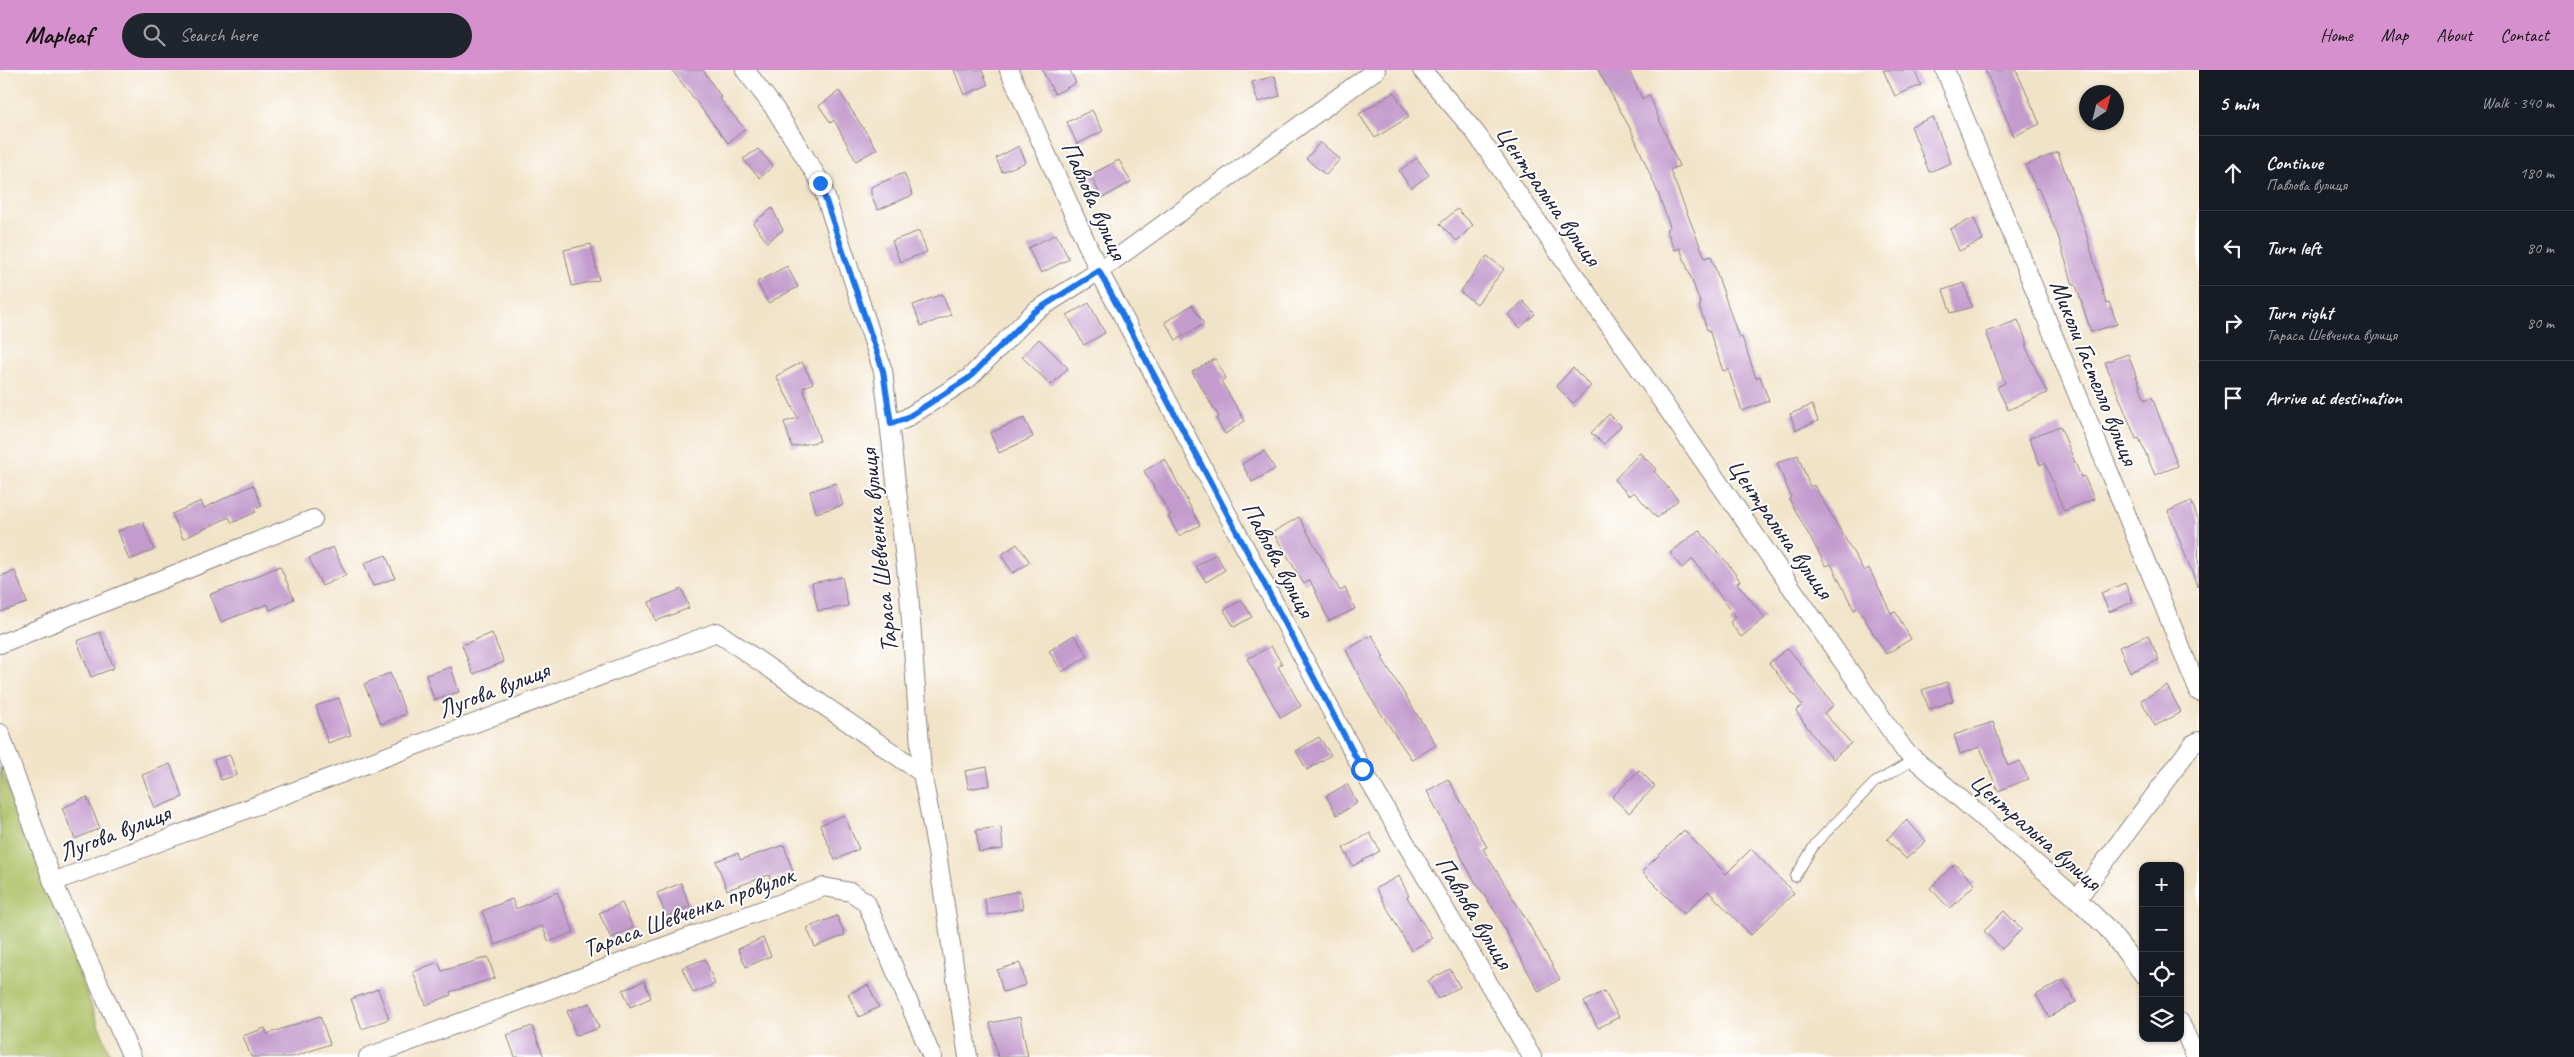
<!DOCTYPE html>
<html lang="en">
<head>
<meta charset="utf-8">
<style>
	body { margin:0; font-family:Caveat,sans-serif; background:#20242c; color:#f1f3f6 }
	.controls { position:absolute; right:15px; bottom:15px; display:grid; overflow:hidden; border-radius:10px; box-shadow:0 1px 4px #0004 }
	.controls button { width:45px; height:45px; display:grid; place-items:center; padding:0; border:0; border-bottom:1px solid #363941; background:#171b24; color:#f1f3f6; font:25px sans-serif }
	.compass { position:absolute; left:2079px; top:15px; width:45px; height:45px; border-radius:50%; background:#171b24; box-shadow:0 1px 4px #0004; rotate:35deg }
	.stop { position:absolute; width:15px; height:15px; margin:-11px; border:4px solid #1a73e8; border-radius:50%; background:#fff }
	.stop.end { background:#1a73e8; border-color:#fff; box-shadow:0 1px 5px #0008 }
	.list { margin:0; padding:0; list-style:none }
	h2 { display:flex; justify-content:space-between; align-items:center; height:65px; margin:0; padding:0 20px; font-size:21px }
	h2 small { font-size:16px; font-weight:400; color:#9ea1a6 }
	.list li { display:grid; grid-template-columns:32px 1fr auto; gap:15px; align-items:center; box-sizing:border-box; height:75px; padding:0 20px; border-top:1px solid #363941 }
	.list b { display:block; font-size:19px; white-space:nowrap }
	.list p { margin:0; font-size:16px; white-space:nowrap; color:#9ea1a6 }
	.list em { font-size:16px; font-style:normal; color:#9ea1a6 }
	.icon { flex:none; width:28px; height:28px; fill:none; stroke:currentColor; stroke-width:2; stroke-linecap:round; stroke-linejoin:round }
	.map { position:relative; flex:none; width:2199px; height:987px; overflow:hidden }
	header { display:flex; align-items:center; gap:30px; box-sizing:border-box; height:70px; padding:0 25px; background:#d690ce; color:#111 }
	header strong { font-size:24px }
	nav { display:flex; gap:28px; margin-inline-start:auto; font-size:18px }
	.search { width:350px; height:45px; background:#20242c; display:flex; align-items:center; gap:12px; box-sizing:border-box; padding:0 18px; border-radius:28px; color:#9ea1a6; font-size:19px }
	main { display:flex }
	aside { flex:1; background:#171b24 }
	.map>svg:first-child { display:block }
</style>
</head>
<body>
<header>
<strong>Mapleaf</strong>
<div class="search"><svg class="icon" aria-label="search" viewBox="0 0 24 24"><circle cx="10" cy="10" r="6"/><path d="M15 15l6 6"/></svg>Search here</div>
<nav><a>Home</a><a>Map</a><a>About</a><a>Contact</a></nav>
</header>
<main>
<div class="map">
<svg width="2199" height="987" viewBox="0 0 2199 987">
	<rect width="100%" height="100%" fill="#fff"/>
	<filter id="ink" filterUnits="userSpaceOnUse"><feTurbulence type="fractalNoise" baseFrequency=".02" numOctaves="2"/><feDisplacementMap in="SourceGraphic" scale="10" xChannelSelector="R" yChannelSelector="G"/><feConvolveMatrix kernelMatrix="1 2 1 2 8 2 1 2 1" color-interpolation-filters="sRGB"/></filter>
	<filter id="wash" filterUnits="userSpaceOnUse"><feTurbulence type="fractalNoise" baseFrequency=".0096" numOctaves="4" result="noise"/><feDisplacementMap in="SourceGraphic" scale="20" xChannelSelector="R" yChannelSelector="G"/><feGaussianBlur stdDeviation="1.12" result="paint"/><feColorMatrix in="noise" values="0 0 0 0 0 0 0 0 0 0 0 0 0 0 0 0 0 1.4 0 .05"/><feComposite in="paint" operator="in"/></filter>
	<g filter="url(#wash)">
		<rect width="100%" height="100%" fill="#f1e3c7"/>
		<!-- green -->
		<path fill="#aabd60" stroke="#66704e" d="M 0,697 L 111,987 L 0,987 Z"/>
		<g id="blocks">
			<!-- building -->
			<g fill="#c39bcd">
				<path d="M 672,0 L 703,0 L 721,27 L 719,28 L 745,59 L 728,73 Z"/>
				<path d="M 954,0 L 982,0 L 988,15 L 964,25 Z"/>
				<path d="M 1042,0 L 1070,0 L 1076,13 L 1055,24 Z"/>
				<path d="M 1598,0 L 1629,0 L 1642,29 L 1649,25 L 1679,96 L 1670,100 L 1705,188 L 1711,186 L 1739,268 L 1742,267 L 1756,308 L 1760,306 L 1769,331 L 1742,341 L 1728,299 L 1723,301 L 1709,260 L 1707,260 L 1699,236 L 1701,235 L 1680,178 L 1675,180 L 1666,159 L 1670,157 L 1658,123 L 1632,62 Z"/>
				<path d="M 1883,0 L 1914,0 L 1921,15 L 1895,26 Z"/>
				<path d="M 1985,0 L 2016,0 L 2040,54 L 2014,66 Z"/>
				<path d="M 1275,6 L 1280,26 L 1258,32 L 1252,12 Z"/>
				<path d="M 839,21 L 877,79 L 856,91 L 834,50 L 831,53 L 819,36 Z"/>
				<path d="M 1394,22 L 1409,47 L 1375,68 L 1359,44 Z"/>
				<path d="M 1092,40 L 1103,61 L 1077,74 L 1067,52 Z"/>
				<path d="M 1933,47 L 1951,93 L 1929,102 L 1911,56 Z"/>
				<path d="M 1320,72 L 1340,89 L 1326,105 L 1306,89 Z"/>
				<path d="M 1019,76 L 1026,92 L 1002,102 L 996,88 Z"/>
				<path d="M 758,79 L 773,96 L 760,108 L 743,89 Z"/>
				<path d="M 2058,82 L 2084,156 L 2106,233 L 2109,232 L 2117,254 L 2091,262 L 2076,215 L 2073,215 L 2058,166 L 2038,118 L 2036,119 L 2026,95 Z"/>
				<path d="M 1417,88 L 1429,105 L 1411,118 L 1399,101 Z"/>
				<path d="M 1119,90 L 1131,112 L 1102,128 L 1090,105 Z"/>
				<path d="M 904,103 L 913,125 L 878,140 L 871,124 L 871,117 Z"/>
				<path d="M 772,138 L 783,160 L 767,172 L 753,153 Z"/>
				<path d="M 1457,139 L 1473,155 L 1457,171 L 1440,154 Z"/>
				<path d="M 1974,148 L 1983,170 L 1959,181 L 1950,159 Z"/>
				<path d="M 919,161 L 927,182 L 900,192 L 892,171 Z"/>
				<path d="M 1056,164 L 1069,189 L 1041,203 L 1028,178 Z"/>
				<path d="M 591,174 L 599,210 L 572,216 L 564,180 Z"/>
				<path d="M 1487,186 L 1504,199 L 1477,234 L 1460,222 Z"/>
				<path d="M 787,196 L 798,217 L 768,233 L 757,212 Z"/>
				<path d="M 1964,213 L 1972,237 L 1951,243 L 1943,220 Z"/>
				<path d="M 942,224 L 951,245 L 921,256 L 913,235 Z"/>
				<path d="M 1523,231 L 1535,244 L 1520,258 L 1508,245 Z"/>
				<path d="M 1089,233 L 1105,263 L 1084,275 L 1067,245 Z"/>
				<path d="M 1192,235 L 1204,254 L 1176,270 L 1165,252 Z"/>
				<path d="M 2018,250 L 2028,275 L 2025,275 L 2047,323 L 2008,340 L 1997,317 L 2005,313 L 1986,262 Z"/>
				<path d="M 1039,269 L 1068,298 L 1051,315 L 1022,287 Z"/>
				<path d="M 2128,284 L 2145,330 L 2152,327 L 2178,396 L 2155,405 L 2139,368 L 2136,369 L 2105,292 Z"/>
				<path d="M 1215,289 L 1226,308 L 1221,311 L 1245,351 L 1225,364 L 1216,349 L 1219,347 L 1192,302 Z"/>
				<path d="M 802,292 L 813,313 L 803,318 L 820,371 L 792,377 L 784,352 L 798,348 L 776,306 Z"/>
				<path d="M 1573,298 L 1591,316 L 1573,333 L 1556,316 Z"/>
				<path d="M 1812,335 L 1818,351 L 1796,360 L 1790,344 Z"/>
				<path d="M 1609,344 L 1621,356 L 1604,374 L 1591,363 Z"/>
				<path d="M 1024,348 L 1033,367 L 999,383 L 990,363 Z"/>
				<path d="M 2060,356 L 2081,407 L 2084,406 L 2094,429 L 2064,441 L 2045,393 L 2040,395 L 2029,368 Z"/>
				<path d="M 1264,381 L 1275,399 L 1252,412 L 1242,394 Z"/>
				<path d="M 1640,383 L 1656,399 L 1654,401 L 1678,430 L 1657,448 L 1634,422 L 1630,426 L 1614,410 Z"/>
				<path d="M 1798,385 L 1810,417 L 1814,415 L 1864,501 L 1869,498 L 1891,543 L 1895,541 L 1911,569 L 1886,584 L 1858,538 L 1854,540 L 1831,494 L 1826,496 L 1789,429 L 1791,427 L 1777,393 Z"/>
				<path d="M 1165,389 L 1200,455 L 1179,466 L 1168,446 L 1171,445 L 1144,401 Z"/>
				<path d="M 836,413 L 843,435 L 816,443 L 810,421 Z"/>
				<path d="M 253,415 L 262,436 L 254,439 L 256,442 L 232,453 L 229,447 L 183,469 L 172,444 L 201,431 L 204,438 Z"/>
				<path d="M 2191,431 L 2199,451 L 2198,517 L 2168,441 Z"/>
				<path d="M 1299,447 L 1340,521 L 1345,518 L 1355,539 L 1329,551 L 1310,510 L 1304,514 L 1273,462 Z"/>
				<path d="M 143,452 L 154,480 L 129,490 L 118,461 Z"/>
				<path d="M 1699,460 L 1728,494 L 1740,511 L 1737,513 L 1765,548 L 1741,567 L 1730,552 L 1736,547 L 1693,489 L 1682,498 L 1670,483 Z"/>
				<path d="M 1017,474 L 1030,492 L 1013,503 L 1001,485 Z"/>
				<path d="M 333,477 L 346,505 L 322,516 L 309,488 Z"/>
				<path d="M 1216,484 L 1225,500 L 1206,512 L 1196,496 Z"/>
				<path d="M 386,485 L 395,508 L 373,516 L 364,493 Z"/>
				<path d="M 280,496 L 294,529 L 270,540 L 268,534 L 221,552 L 210,524 L 232,517 Z"/>
				<path d="M 15,501 L 27,533 L 0,542 L 0,506 Z"/>
				<path d="M 842,507 L 848,536 L 818,541 L 812,513 Z"/>
				<path d="M 2125,513 L 2133,532 L 2109,542 L 2101,523 Z"/>
				<path d="M 682,519 L 689,538 L 656,551 L 649,532 Z"/>
				<path d="M 1242,530 L 1252,547 L 1234,557 L 1224,540 Z"/>
				<path d="M 100,562 L 114,598 L 91,607 L 77,571 Z"/>
				<path d="M 492,563 L 504,592 L 473,604 L 462,575 Z"/>
				<path d="M 1074,565 L 1088,586 L 1062,602 L 1049,581 Z"/>
				<path d="M 1372,565 L 1384,587 L 1382,588 L 1436,675 L 1412,690 L 1370,627 L 1346,580 Z"/>
				<path d="M 2148,565 L 2159,590 L 2130,602 L 2119,577 Z"/>
				<path d="M 1271,576 L 1282,594 L 1278,597 L 1301,636 L 1281,648 L 1247,589 Z"/>
				<path d="M 1788,578 L 1834,635 L 1824,643 L 1851,673 L 1833,689 L 1817,671 L 1796,641 L 1802,635 L 1769,593 Z"/>
				<path d="M 451,597 L 459,622 L 434,630 L 426,605 Z"/>
				<path d="M 390,603 L 406,644 L 381,654 L 364,614 Z"/>
				<path d="M 1947,612 L 1953,631 L 1929,639 L 1922,620 Z"/>
				<path d="M 2167,616 L 2181,642 L 2155,656 L 2141,630 Z"/>
				<path d="M 339,628 L 351,665 L 328,673 L 316,636 Z"/>
				<path d="M 1993,652 L 2008,696 L 2020,691 L 2028,709 L 1998,721 L 1980,677 L 1960,684 L 1954,665 Z"/>
				<path d="M 1319,667 L 1331,685 L 1307,700 L 1296,681 Z"/>
				<path d="M 230,685 L 237,705 L 221,710 L 214,690 Z"/>
				<path d="M 170,694 L 183,727 L 155,738 L 142,705 Z"/>
				<path d="M 987,697 L 990,715 L 969,719 L 965,701 Z"/>
				<path d="M 1639,700 L 1655,716 L 1629,743 L 1612,727 Z"/>
				<path d="M 1448,709 L 1487,777 L 1483,779 L 1526,849 L 1560,909 L 1539,922 L 1496,843 L 1471,805 L 1427,721 Z"/>
				<path d="M 1347,714 L 1357,733 L 1337,745 L 1326,726 Z"/>
				<path d="M 87,727 L 100,758 L 75,769 L 62,738 Z"/>
				<path d="M 844,745 L 859,779 L 835,790 L 820,755 Z"/>
				<path d="M 1907,750 L 1926,771 L 1906,789 L 1887,769 Z"/>
				<path d="M 1001,757 L 1003,779 L 979,782 L 976,760 Z"/>
				<path d="M 1684,760 L 1726,804 L 1751,779 L 1794,823 L 1751,865 L 1708,821 L 1684,844 L 1642,802 Z"/>
				<path d="M 1370,763 L 1380,781 L 1353,796 L 1343,778 Z"/>
				<path d="M 784,775 L 793,802 L 770,810 L 769,805 L 727,820 L 716,791 L 738,783 L 740,790 Z"/>
				<path d="M 1955,794 L 1975,814 L 1950,839 L 1930,818 Z"/>
				<path d="M 1399,806 L 1409,826 L 1407,827 L 1432,868 L 1411,881 L 1376,818 Z"/>
				<path d="M 681,813 L 690,836 L 666,846 L 657,823 Z"/>
				<path d="M 1020,821 L 1023,839 L 988,845 L 984,828 Z"/>
				<path d="M 557,822 L 574,862 L 549,872 L 542,856 L 495,875 L 482,841 L 512,829 L 516,839 Z"/>
				<path d="M 622,833 L 633,858 L 611,868 L 599,843 Z"/>
				<path d="M 2004,841 L 2022,859 L 2002,879 L 1984,861 Z"/>
				<path d="M 837,846 L 845,865 L 815,877 L 807,858 Z"/>
				<path d="M 763,868 L 771,886 L 746,897 L 738,879 Z"/>
				<path d="M 488,887 L 495,908 L 450,922 L 451,925 L 426,935 L 413,902 L 438,892 L 442,901 Z"/>
				<path d="M 705,889 L 715,914 L 693,923 L 682,898 Z"/>
				<path d="M 1020,893 L 1026,915 L 1003,922 L 997,900 Z"/>
				<path d="M 1450,899 L 1460,917 L 1438,929 L 1428,911 Z"/>
				<path d="M 2063,910 L 2076,932 L 2049,947 L 2036,925 Z"/>
				<path d="M 644,911 L 651,928 L 630,937 L 623,920 Z"/>
				<path d="M 868,915 L 879,937 L 859,947 L 848,924 Z"/>
				<path d="M 378,919 L 389,949 L 362,959 L 351,929 Z"/>
				<path d="M 1604,921 L 1619,947 L 1598,958 L 1584,932 Z"/>
				<path d="M 590,933 L 599,958 L 576,966 L 567,941 Z"/>
				<path d="M 320,946 L 330,974 L 293,987 L 251,987 L 243,966 L 265,958 L 267,964 Z"/>
				<path d="M 1020,947 L 1028,987 L 998,987 L 990,953 Z"/>
				<path d="M 532,956 L 544,987 L 515,987 L 507,965 Z"/>
			</g>
		</g>
	</g>
	<g filter="url(#ink)">
		<use href="#blocks" fill-opacity="0" stroke="#8a8281" stroke-width="1"/>
		<g fill="none" stroke-linecap="round" stroke-linejoin="round">
			<!-- service casing -->
			<g stroke="#8a8281" stroke-width="11">
				<path id="service" d="M 1795,807 L 1815,774 L 1874,713 L 1915,689"/>
			</g>
			<!-- minor casing -->
			<g stroke="#8a8281" stroke-width="20">
				<g id="minor">
					<path d="M 745,0 L 775,39 L 821,113 L 883,301 L 909,523 L 922,703 L 936,776 L 968,987"/>
					<path d="M 1009,0 L 1099,201 L 1362,699 L 1532,987"/>
					<path d="M 1422,0 L 1475,62 L 1905,681 L 2077,829 L 2106,857 L 2143,904"/>
					<path d="M 1945,0 L 2199,622"/>
					<path d="M 891,354 L 905,349 L 969,308 L 1034,242 L 1099,201 L 1376,0"/>
					<path d="M 0,574 L 313,449"/>
					<path d="M 0,663 L 53,812 L 132,987"/>
					<path d="M 53,812 L 717,562 L 922,703"/>
					<path d="M 2077,829 L 2193,674 L 2199,671"/>
					<path d="M 2180,952 L 2196,987"/>
					<path d="M 368,987 L 824,817 L 851,822 L 866,832 L 932,987"/>
				</g>
			</g>
			<!-- service -->
			<use href="#service" stroke="#fff" stroke-width="9"/>
			<!-- minor -->
			<use href="#minor" stroke="#fff" stroke-width="18"/>
		</g>
	</g>
	<g fill="none" stroke-linecap="round" stroke-linejoin="round" filter="url(#ink)">
		<!-- route -->
		<path stroke="#1a73e8" stroke-width="6" d="M 820,113 L 883,301 L 891,354 L 905,349 L 969,308 L 1034,242 L 1099,201 L 1362,699"/>
	</g>
	<g text-anchor="middle" stroke-width="4" stroke-linejoin="round" paint-order="stroke">
		<!-- street labels -->
		<g font-size="25" fill="#22223b" stroke="#fff">
			<text transform="translate(1549 125) rotate(55)" y="9">Центральна вулиця</text>
			<text transform="translate(1095 130) rotate(66)" y="9">Павлова вулиця</text>
			<text transform="translate(2095 302) rotate(68)" y="9">Миколи Гастелло вулиця</text>
			<text transform="translate(1781 458) rotate(55)" y="9">Центральна вулиця</text>
			<text transform="translate(878 481) rotate(-96)" y="9">Тараса Шевченка вулиця</text>
			<text transform="translate(1279 489) rotate(62)" y="9">Павлова вулиця</text>
			<text transform="translate(493 619) rotate(-21)" y="9">Лугова вулиця</text>
			<text transform="translate(2036 761) rotate(41)" y="9">Центральна вулиця</text>
			<text transform="translate(114 762) rotate(-21)" y="9">Лугова вулиця</text>
			<text transform="translate(688 841) rotate(-20)" y="9">Тараса Шевченка провулок</text>
			<text transform="translate(1475 842) rotate(59)" y="9">Павлова вулиця</text>
		</g>
	</g>
</svg>
<div class="controls">
<button>+</button>
<button>−</button>
<button><svg class="icon" aria-label="locate" viewBox="0 0 24 24"><circle cx="12" cy="12" r="6"/><path d="M12 2v4M12 18v4M2 12h4M18 12h4"/></svg></button>
<button><svg class="icon" aria-label="layers" viewBox="0 0 24 24"><path d="M12 4l9 5-9 5-9-5zM3 14l9 5 9-5"/></svg></button>
</div>
<svg class="compass" viewBox="-18 -18 36 36"><path d="M0-13l5 13h-10z" fill="#e53935"/><path d="M0 13l5-13h-10z" fill="#9ea1a6"/></svg>
<div class="stop" style="left:1362px;top:699px"></div>
<div class="stop end" style="left:820px;top:113px"></div>
</div>
<aside>
<h2>5 min<small>Walk · 340 m</small></h2>
<ul class="list">
<li><svg class="icon" aria-label="ahead" viewBox="0 0 24 24"><path d="M12 20V5M6 11l6-6 6 6"/></svg><div><b>Continue</b><p>Павлова вулиця</p></div><em>180 m</em></li>
<li><svg class="icon" aria-label="left" viewBox="0 0 24 24"><path d="M17 20v-9H6M10 6l-5 5 5 5"/></svg><div><b>Turn left</b></div><em>80 m</em></li>
<li><svg class="icon" aria-label="right" viewBox="0 0 24 24"><path d="M7 20v-9h11M14 6l5 5-5 5"/></svg><div><b>Turn right</b><p>Тараса Шевченка вулиця</p></div><em>80 m</em></li>
<li><svg class="icon" aria-label="arrive" viewBox="0 0 24 24"><path d="M6 21V4h12l-3 4 3 4H6"/></svg><div><b>Arrive at destination</b></div></li>
</ul>
</aside>
</main>
</body>
</html>
